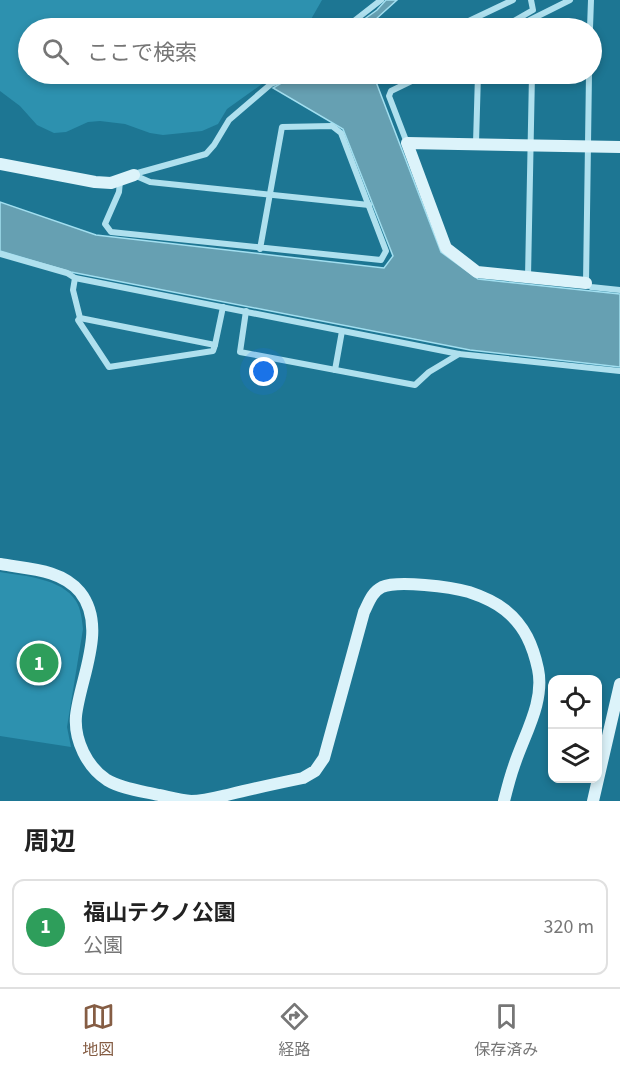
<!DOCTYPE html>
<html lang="ja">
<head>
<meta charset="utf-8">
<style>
	body { margin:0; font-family:"Source Sans 3","Noto Sans JP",sans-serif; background:#f6f6f6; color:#222 }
	.controls { position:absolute; right:18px; bottom:18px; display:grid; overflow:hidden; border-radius:12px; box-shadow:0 3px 9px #0003 }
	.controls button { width:54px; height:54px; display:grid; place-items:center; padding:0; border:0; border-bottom:2px solid #e0e0e0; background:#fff; color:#222; font:30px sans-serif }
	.you { position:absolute; left:264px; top:372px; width:21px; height:21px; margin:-15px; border:4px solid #fff; border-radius:50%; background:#1a73e8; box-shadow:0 0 0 9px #1a73e833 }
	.badge { display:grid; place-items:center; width:39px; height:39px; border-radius:50%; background:#855d44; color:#fff; font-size:20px; font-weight:700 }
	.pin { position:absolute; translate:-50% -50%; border:3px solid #fff; box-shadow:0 2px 6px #0006 }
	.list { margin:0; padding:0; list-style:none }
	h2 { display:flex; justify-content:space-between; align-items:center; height:78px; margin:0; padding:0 24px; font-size:26px }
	h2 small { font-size:20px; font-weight:400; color:#767676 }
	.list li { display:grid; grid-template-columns:39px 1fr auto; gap:18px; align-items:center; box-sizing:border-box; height:96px; margin:0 12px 12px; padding:0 12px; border:2px solid #e0e0e0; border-radius:12px }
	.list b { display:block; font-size:22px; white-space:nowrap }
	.list p { margin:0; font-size:20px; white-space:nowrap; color:#767676 }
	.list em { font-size:20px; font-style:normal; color:#767676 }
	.icon { flex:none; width:33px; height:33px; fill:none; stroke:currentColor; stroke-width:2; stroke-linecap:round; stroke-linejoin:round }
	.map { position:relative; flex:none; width:620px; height:801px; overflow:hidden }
	.search { position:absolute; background:#fff; box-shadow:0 3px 9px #0003; left:18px; right:18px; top:18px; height:66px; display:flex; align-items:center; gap:15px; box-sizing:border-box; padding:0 21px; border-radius:33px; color:#767676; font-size:22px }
	.sheet { height:186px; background:#fff }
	nav { display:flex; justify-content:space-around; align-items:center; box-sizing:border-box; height:84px; border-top:2px solid #e0e0e0; background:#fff; font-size:16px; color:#767676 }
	nav a { display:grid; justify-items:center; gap:3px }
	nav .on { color:#855d44 }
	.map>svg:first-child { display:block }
</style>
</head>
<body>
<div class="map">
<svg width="620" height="801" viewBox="0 0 620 801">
	<rect width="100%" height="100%" fill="#1d7693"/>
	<!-- green -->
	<g fill="#2d91af">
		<path d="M 0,0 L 322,0 L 306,28 L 28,28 L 28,74 L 276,74 L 227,109 L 218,124 L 202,131 L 163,135 L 150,133 L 125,124 L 100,121 L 88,122 L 66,132 L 54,133 L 37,125 L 20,106 L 0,91 Z"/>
		<path d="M 0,572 C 23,576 62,578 76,601 C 81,609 82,620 83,629 L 67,727 L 71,747 L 0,736 Z"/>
	</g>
	<!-- water -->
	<g fill="#66a0b2" stroke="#a2dff0" stroke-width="1.5">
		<path d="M 386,0 L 397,0 L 376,19 L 382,28 L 352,28 L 377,10 Z"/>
		<path d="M 314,74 C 333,76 353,74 373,74 L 441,252 L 478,279 L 620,294 L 620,367 L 470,350 L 71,272 L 0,251 L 0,202 L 96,235 L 384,268 L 393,256 L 343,129 L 273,88 L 288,79 Z"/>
	</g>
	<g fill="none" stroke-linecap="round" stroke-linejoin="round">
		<!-- street -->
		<g stroke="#afe0ee" stroke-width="6">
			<path d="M 345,28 L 381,0"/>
			<path d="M 454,28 L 513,0"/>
			<path d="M 502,28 L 533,10 L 531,0"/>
			<path d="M 514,28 L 570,0"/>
			<path d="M 590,28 L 591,0"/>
			<path d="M 589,74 L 586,283 L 591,287 L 620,290"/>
			<path d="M 407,143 L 389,96 L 391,91 L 426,74"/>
			<path d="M 476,143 L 478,74"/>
			<path d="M 134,174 L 206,154 L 214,145 L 229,120 L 271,84 L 299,74"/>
			<path d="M 134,175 L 150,182 L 369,205"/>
			<path d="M 120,181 L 119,192 L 105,224 L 111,232 L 381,260 L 386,251 L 341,133 L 332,126 L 282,127 L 260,249"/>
			<path d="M 0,254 L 67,273 L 75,278 L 459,354 L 620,371"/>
			<path d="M 528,277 L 532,74"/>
			<path d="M 75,278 L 73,290 L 80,318 L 215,345 L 223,307"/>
			<path d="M 246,311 L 240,352 L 415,385 L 429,372 L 459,354"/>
			<path d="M 80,318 L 78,320 L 109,367 L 213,351 L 215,345"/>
			<path d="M 335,370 L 342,331"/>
		</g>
		<!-- secondary -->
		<g stroke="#dcf3fa" stroke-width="12">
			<path d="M 0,164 L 95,182 L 111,183 L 134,175"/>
			<path d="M 586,283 L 477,272 L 446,248 L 407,143 L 620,147"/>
			<path d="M 0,564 C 28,569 61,569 80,592 C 108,627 80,678 76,716 C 74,740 87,767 107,780 C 122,789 142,791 159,795 C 169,797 180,800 191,801 C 204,801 218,797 231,794 C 255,788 279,783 303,778 L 315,771 L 324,758 L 364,612 C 369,602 372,592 382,587 C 398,580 451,587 469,592 C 481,596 495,602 505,610 C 525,626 533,646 538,669 C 545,702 524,735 514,766 C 510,777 507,789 504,801"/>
			<path d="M 593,801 L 620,684"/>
		</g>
	</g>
</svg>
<div class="controls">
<button><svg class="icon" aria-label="locate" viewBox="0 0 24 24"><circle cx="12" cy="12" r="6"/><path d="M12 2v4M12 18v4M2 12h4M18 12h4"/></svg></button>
<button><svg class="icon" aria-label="layers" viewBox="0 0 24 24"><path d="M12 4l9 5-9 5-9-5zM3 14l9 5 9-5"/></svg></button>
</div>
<div class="you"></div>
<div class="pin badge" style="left:39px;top:663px;background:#2e9e5b">1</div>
<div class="search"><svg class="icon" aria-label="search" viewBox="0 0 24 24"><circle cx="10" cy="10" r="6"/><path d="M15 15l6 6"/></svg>ここで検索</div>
</div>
<section class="sheet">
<h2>周辺<small></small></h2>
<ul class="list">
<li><span class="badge" style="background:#2e9e5b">1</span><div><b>福山テクノ公園</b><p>公園</p></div><em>320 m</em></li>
</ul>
</section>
<nav>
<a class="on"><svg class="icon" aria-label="map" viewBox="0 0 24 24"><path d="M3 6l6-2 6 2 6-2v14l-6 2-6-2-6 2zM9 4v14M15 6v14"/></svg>地図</a>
<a><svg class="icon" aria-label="directions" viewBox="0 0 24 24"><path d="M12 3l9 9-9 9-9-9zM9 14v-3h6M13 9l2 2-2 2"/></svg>経路</a>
<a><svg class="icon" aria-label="saved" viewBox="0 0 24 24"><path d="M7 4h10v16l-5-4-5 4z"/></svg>保存済み</a>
</nav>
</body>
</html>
